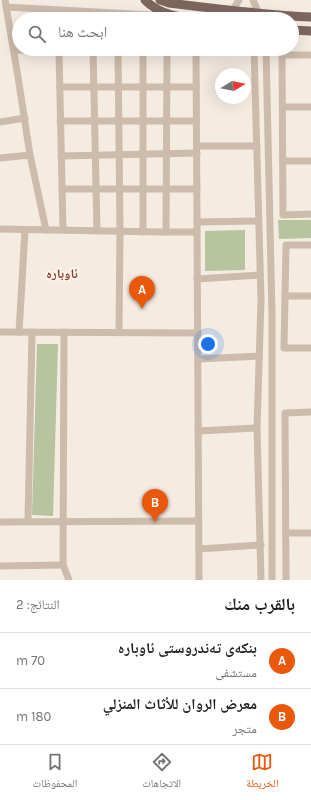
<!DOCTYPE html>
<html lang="ar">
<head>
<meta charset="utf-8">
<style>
	body { margin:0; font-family:Karla,"Noto Naskh Arabic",sans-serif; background:#f2f2f2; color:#202124; direction:rtl }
	.compass { position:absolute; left:215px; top:68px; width:36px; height:36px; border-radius:50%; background:#fff; box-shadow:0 4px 16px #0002; rotate:80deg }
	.you { position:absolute; left:208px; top:344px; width:14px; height:14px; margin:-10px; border:3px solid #fff; border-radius:50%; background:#1a73e8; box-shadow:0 0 0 6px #1a73e833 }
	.badge { display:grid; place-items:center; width:26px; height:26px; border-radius:50%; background:#ea580c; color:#fff; font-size:13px; font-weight:700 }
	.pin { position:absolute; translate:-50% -33px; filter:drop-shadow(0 1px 2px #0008) }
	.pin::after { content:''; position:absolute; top:21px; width:14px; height:12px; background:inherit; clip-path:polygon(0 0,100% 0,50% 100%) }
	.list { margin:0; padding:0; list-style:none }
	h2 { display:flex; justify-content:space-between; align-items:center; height:52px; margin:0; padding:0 16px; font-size:17px }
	h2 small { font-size:13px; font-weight:400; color:#757577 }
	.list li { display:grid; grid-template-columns:26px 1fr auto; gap:12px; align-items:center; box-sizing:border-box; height:56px; padding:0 16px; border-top:1px solid #e0e0e0 }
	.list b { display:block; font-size:15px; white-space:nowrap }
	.list p { margin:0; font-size:13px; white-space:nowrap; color:#757577 }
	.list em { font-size:13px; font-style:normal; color:#757577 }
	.icon { flex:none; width:22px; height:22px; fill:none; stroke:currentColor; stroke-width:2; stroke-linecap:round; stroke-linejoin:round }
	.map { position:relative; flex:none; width:311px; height:580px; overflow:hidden; direction:ltr }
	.search { position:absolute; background:#fff; box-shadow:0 4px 16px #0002; left:12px; right:12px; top:12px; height:44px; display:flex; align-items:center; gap:10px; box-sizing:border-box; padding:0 14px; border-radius:22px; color:#757577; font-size:15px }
	.sheet { height:164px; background:#fff }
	nav { display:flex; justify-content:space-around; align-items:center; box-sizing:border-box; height:56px; border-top:1px solid #e0e0e0; background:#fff; font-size:11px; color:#757577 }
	nav a { display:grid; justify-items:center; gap:2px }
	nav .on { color:#ea580c }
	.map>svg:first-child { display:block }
</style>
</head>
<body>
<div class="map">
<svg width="311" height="580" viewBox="0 0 311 580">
	<rect width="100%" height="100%" fill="#f4ebe1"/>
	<!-- green -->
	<g fill="#b8c4a0">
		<path d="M 278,220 L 311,220 L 311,238 L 279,239 Z"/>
		<path d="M 245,230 L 245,270 L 205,271 L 205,231 Z"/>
		<path d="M 37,344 L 58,344 L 53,516 L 32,515 Z"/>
	</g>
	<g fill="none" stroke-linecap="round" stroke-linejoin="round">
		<!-- minor -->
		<g stroke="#cdbbac" stroke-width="7">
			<path d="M 5,0 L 18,77 L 30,155 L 46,230"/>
			<path d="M 253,0 L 259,14"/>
			<path d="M 6,7 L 168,16"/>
			<path d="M 232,11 L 239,0"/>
			<path d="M 93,49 L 97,231"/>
			<path d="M 196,49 L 199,580"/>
			<path d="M 254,49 L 261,300 L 257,428 L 261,580"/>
			<path d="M 266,49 L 272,315 L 272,580"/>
			<path d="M 14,50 L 93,51 L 205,49"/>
			<path d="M 118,50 L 120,232 L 119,332"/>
			<path d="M 59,51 L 63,230"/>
			<path d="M 311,55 L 282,55 L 283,215 L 311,214"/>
			<path d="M 60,87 L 196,87"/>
			<path d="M 283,107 L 311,107"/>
			<path d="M 60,121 L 196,121"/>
			<path d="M 0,122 L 25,118"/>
			<path d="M 197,146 L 257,146"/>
			<path d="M 61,156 L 197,153"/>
			<path d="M 0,158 L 30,155"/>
			<path d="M 283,161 L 311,161"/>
			<path d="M 62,189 L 197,189"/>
			<path d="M 197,222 L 258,221"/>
			<path d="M 0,229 L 161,232 L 197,232"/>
			<path d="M 143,232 L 143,50"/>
			<path d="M 166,232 L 167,50"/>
			<path d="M 311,245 L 286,245 L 284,348 L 311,348"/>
			<path d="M 197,279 L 260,275"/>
			<path d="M 285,296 L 311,296"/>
			<path d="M 0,332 L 198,333"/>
			<path d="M 19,332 L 25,230"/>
			<path d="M 64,332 L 63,565 L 69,580"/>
			<path d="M 198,359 L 259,356"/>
			<path d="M 198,431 L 257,428"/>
			<path d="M 28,521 L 32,332"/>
			<path d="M 0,522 L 199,521"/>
			<path d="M 286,533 L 311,533"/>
			<path d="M 199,549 L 261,545"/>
			<path d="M 0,566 L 63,565"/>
			<path d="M 286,580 L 285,413 L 311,412"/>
		</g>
		<!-- major -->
		<g stroke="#7d675c" stroke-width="9">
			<path d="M 145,0 C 160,15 178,17 197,19"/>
			<path d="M 160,0 L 169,3 C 217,9 264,15 311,17"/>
			<path d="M 292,30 L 311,31"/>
		</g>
	</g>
	<g text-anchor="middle" stroke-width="4" stroke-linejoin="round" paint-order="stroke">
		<!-- quarter labels -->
		<g font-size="13" font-weight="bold" fill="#8c3b22" stroke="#fbf5ee">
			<text x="62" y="278">ئاوبارە</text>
		</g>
	</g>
</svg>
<svg class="compass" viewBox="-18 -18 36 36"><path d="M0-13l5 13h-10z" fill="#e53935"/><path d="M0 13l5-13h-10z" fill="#757577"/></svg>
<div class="you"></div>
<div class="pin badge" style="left:142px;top:309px">A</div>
<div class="pin badge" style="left:155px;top:522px">B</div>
<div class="search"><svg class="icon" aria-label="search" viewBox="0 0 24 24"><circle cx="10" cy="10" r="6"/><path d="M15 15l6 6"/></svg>ابحث هنا</div>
</div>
<section class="sheet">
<h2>بالقرب منك<small>النتائج: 2</small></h2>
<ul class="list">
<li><span class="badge">A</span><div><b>بنکەی تەندروستی ئاوبارە</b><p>مستشفى</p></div><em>70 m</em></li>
<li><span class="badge">B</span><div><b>معرض الروان للأثاث المنزلي</b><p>متجر</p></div><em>180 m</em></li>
</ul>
</section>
<nav>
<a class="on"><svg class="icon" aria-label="map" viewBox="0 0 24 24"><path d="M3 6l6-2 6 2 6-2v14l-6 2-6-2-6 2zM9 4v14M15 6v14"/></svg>الخريطة</a>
<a><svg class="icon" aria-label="directions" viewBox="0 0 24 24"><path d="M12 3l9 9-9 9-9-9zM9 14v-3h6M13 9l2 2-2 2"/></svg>الاتجاهات</a>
<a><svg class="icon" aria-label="saved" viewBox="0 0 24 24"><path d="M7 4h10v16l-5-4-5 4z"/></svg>المحفوظات</a>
</nav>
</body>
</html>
